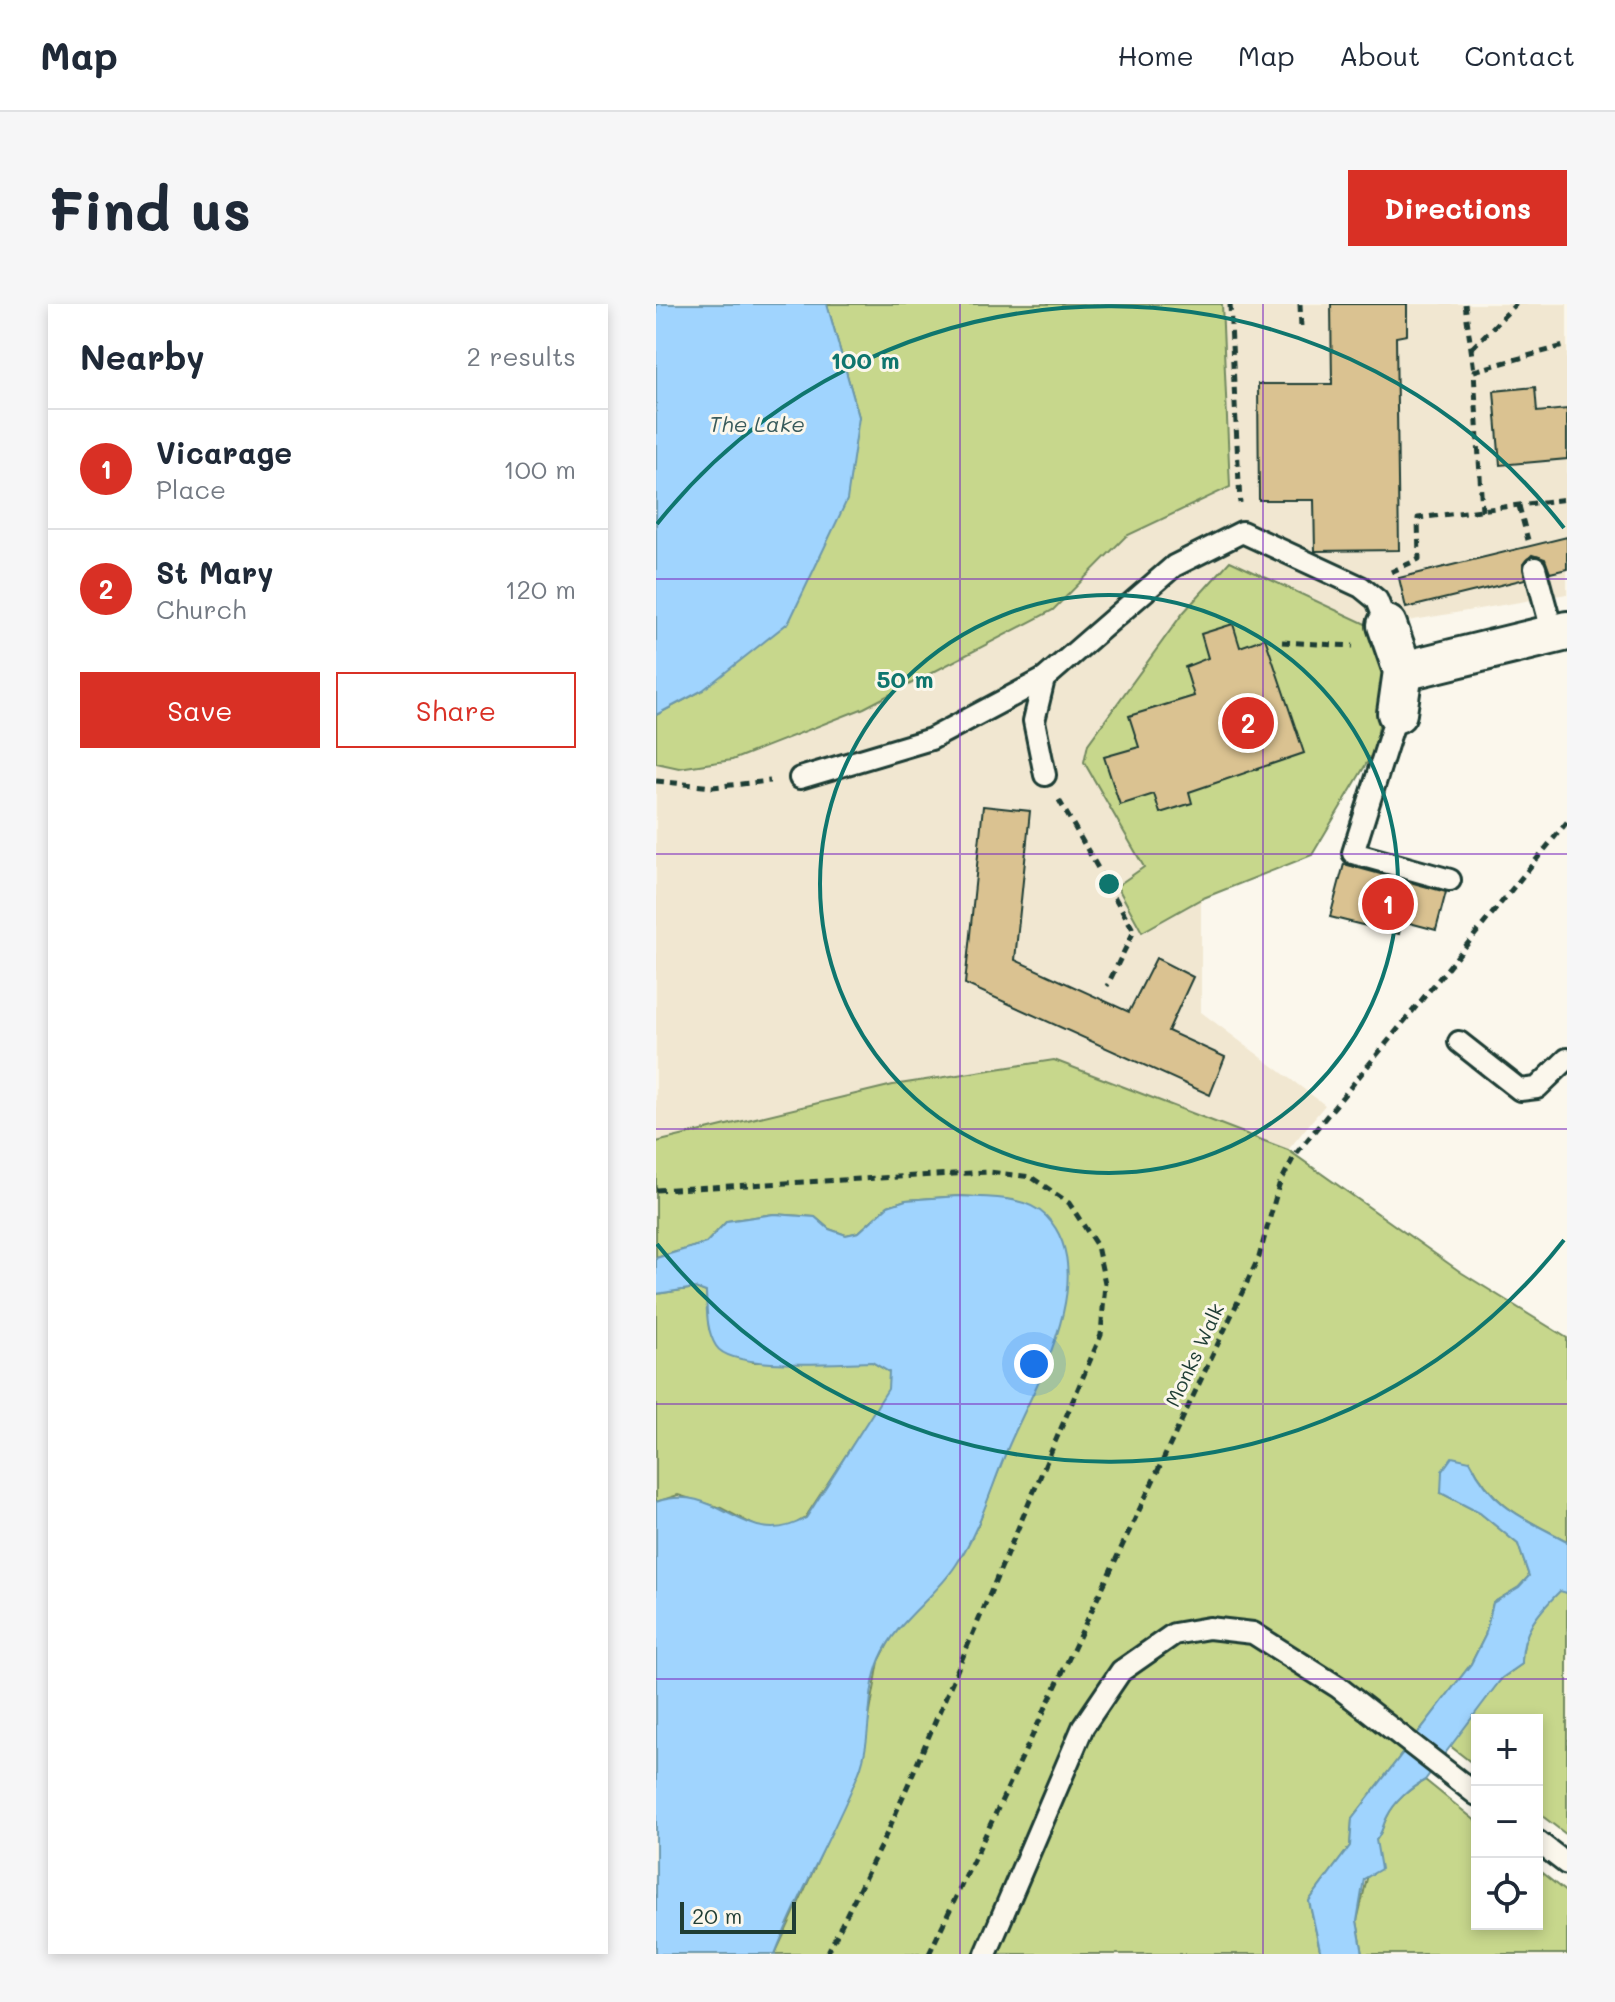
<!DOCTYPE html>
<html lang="en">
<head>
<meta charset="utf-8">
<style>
	body { margin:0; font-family:Mali,sans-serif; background:#f6f6f7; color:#1f2937 }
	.controls { position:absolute; right:24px; bottom:24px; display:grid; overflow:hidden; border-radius:0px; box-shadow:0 4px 12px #0003 }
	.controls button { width:72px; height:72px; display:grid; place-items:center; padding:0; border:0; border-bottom:2px solid #e0e1e3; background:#fff; color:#1f2937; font:40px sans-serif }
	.scale { position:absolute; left:24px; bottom:20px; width:116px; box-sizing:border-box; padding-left:8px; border:4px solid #1f3d34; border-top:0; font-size:22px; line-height:28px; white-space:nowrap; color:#1f3d34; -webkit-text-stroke:6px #fbf7ec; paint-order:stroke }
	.you { position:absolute; left:378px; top:1060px; width:28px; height:28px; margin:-20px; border:6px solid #fff; border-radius:50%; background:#1a73e8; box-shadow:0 0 0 12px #1a73e833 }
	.badge { display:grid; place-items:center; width:52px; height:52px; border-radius:50%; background:#d93025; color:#fff; font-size:26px; font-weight:700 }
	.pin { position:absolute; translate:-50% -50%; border:4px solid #fff; box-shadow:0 2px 8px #0006 }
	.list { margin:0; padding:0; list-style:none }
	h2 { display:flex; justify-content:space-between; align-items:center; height:104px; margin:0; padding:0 32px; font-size:34px }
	h2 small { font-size:26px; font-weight:400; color:#747a83 }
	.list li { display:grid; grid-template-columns:52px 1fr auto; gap:24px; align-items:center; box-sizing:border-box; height:120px; padding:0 32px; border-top:2px solid #e0e1e3 }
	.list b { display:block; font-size:30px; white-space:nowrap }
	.list p { margin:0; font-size:26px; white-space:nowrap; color:#747a83 }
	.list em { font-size:26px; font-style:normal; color:#747a83 }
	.actions { display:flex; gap:16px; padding:24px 32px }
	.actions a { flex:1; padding:18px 0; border:2px solid #d93025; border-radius:0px; text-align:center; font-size:28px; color:#d93025 }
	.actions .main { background:#d93025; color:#fff }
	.icon { flex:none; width:44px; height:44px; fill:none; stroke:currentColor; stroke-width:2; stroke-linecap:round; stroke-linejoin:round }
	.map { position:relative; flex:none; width:911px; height:1650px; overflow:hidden; border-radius:0px }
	header { display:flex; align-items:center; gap:48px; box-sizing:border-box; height:112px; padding:0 40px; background:#fff; border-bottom:2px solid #e0e1e3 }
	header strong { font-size:38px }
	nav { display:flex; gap:44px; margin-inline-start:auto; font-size:28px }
	.intro { display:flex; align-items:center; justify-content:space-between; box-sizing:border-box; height:192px; padding:0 48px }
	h1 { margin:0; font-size:56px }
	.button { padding:20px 36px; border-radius:0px; background:#d93025; color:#fff; font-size:28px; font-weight:700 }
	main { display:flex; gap:48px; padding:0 48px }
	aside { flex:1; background:#fff; border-radius:0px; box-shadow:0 4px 12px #0003 }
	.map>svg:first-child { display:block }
</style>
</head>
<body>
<header>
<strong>Map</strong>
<nav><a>Home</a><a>Map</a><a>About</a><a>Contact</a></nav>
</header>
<div class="intro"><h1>Find us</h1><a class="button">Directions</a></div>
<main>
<aside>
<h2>Nearby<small>2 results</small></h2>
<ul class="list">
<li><span class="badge">1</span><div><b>Vicarage</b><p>Place</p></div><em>100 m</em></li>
<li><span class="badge">2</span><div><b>St Mary</b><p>Church</p></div><em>120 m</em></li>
</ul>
<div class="actions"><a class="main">Save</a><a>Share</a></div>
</aside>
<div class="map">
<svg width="911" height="1650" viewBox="0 0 911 1650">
	<rect width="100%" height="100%" fill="#fbf7ec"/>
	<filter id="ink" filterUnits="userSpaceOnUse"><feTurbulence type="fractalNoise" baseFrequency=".0125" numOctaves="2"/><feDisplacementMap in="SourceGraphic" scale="16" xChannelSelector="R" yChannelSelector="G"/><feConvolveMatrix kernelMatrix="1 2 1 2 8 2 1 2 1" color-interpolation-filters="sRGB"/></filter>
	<g filter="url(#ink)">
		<!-- built -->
		<path fill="#f1e7d1" d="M 0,0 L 911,0 L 911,290 L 716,323 L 429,458 L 488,563 L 486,627 L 545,595 L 545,708 L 669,801 L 632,846 L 397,756 L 237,781 L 0,838 Z"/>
		<!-- green -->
		<g fill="#c7d78c" stroke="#738a60" stroke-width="2">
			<path d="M 171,0 L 566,0 L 574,183 L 470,232 L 397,306 L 208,404 L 76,456 L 23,464 L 0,459 L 0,411 L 47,386 L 203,113 Z"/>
			<path d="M 574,257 L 716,323 L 730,379 L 719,445 L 656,551 L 545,595 L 486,628 L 461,582 L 488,563 L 428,458 L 432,440 L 527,309 Z"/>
			<path d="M 398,756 L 632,846 L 806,969 L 911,1034 L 911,1237 C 867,1214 837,1203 814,1157 L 785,1189 L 824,1209 L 862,1240 L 873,1272 L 863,1283 L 837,1299 L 829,1332 L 815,1360 L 696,1515 L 694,1542 L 653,1597 L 665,1650 L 119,1650 L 204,1465 L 223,1357 L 236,1332 L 321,1223 L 353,1139 L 357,896 L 303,892 L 250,896 L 232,902 L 203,928 L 190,931 L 173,925 L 159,913 L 118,910 L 71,917 L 50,939 L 0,954 L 0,838 L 237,781 Z"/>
			<path d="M 40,984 L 50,988 L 53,1025 L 97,1058 L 216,1058 L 233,1068 L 233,1085 L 149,1214 L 137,1221 L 123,1227 L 107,1226 L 65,1204 L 22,1191 L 0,1198 L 0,990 Z"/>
			<path d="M 904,1286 L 911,1289 L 911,1531 L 881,1508 L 881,1416 L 821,1416 L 821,1463 L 793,1441 L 846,1374 L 866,1360 C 865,1328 882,1308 904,1286 Z"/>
			<path d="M 769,1476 L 821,1518 L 821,1620 L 881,1620 L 881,1565 L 911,1589 L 911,1650 L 707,1650 L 701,1617 L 720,1536 C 727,1528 726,1522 731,1513 C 738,1498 754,1484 769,1476 Z"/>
		</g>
		<!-- water -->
		<g fill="#a0d4fe" stroke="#6c98ad" stroke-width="2">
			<path d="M 0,0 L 171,0 L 203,113 L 191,196 L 133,318 L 47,386 L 0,411 Z"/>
			<path d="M 303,892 C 331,894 369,891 390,912 C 446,970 379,1082 354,1139 C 336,1180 325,1224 300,1261 C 278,1295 240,1317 224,1355 C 209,1390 217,1433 203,1468 C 178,1530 143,1588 119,1650 L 0,1650 L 0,1198 C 65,1176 88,1250 150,1214 L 232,1085 L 233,1068 L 216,1058 C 185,1058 76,1068 60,1042 C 50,1026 51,1006 50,988 L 39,984 L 0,990 L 0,954 L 50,939 L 71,917 L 118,910 L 159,913 L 173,925 L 190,931 L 203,928 L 232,902 L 250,896 Z"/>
			<path d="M 796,1153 L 814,1157 C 837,1204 867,1214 911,1237 L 911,1289 L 904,1287 C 882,1309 865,1328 866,1360 L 846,1374 L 769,1476 C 754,1484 738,1498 731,1513 C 726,1522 727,1528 720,1536 L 725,1565 L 708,1575 L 701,1617 L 707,1650 L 665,1650 L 653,1597 L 694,1542 L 696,1515 L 815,1360 L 829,1332 L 837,1299 L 863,1283 L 873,1272 L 862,1240 L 824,1209 L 785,1189 L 786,1167 Z"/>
		</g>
		<!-- building -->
		<g fill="#dac291" stroke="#1f3d34" stroke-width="2">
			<path d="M 675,0 L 751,0 L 751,31 L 740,33 L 743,246 L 659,247 L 658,196 L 603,196 L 602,80 L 676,80 Z"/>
			<path d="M 879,83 L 881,108 L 911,105 L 911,155 L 844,161 L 838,87 Z"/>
			<path d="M 911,233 L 911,265 L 894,269 L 889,255 L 876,251 L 867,260 L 869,275 L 750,304 L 743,274 Z"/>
			<path d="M 577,320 L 584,343 L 609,334 L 648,449 L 533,488 L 536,499 L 504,509 L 498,490 L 464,501 L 448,453 L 483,443 L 473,412 L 538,392 L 529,363 L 552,354 L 545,330 Z"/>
			<path d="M 327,502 L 374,507 L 359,656 L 473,708 L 500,654 L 537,673 L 512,727 L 569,753 L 554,791 L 309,680 Z"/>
			<path d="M 688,560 L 790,588 L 780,626 L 746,617 L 743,630 L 674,613 Z"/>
		</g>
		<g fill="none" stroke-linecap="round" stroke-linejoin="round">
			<!-- lane casing -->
			<g stroke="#1f3d34" stroke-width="26">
				<g id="lane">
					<path d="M 879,264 L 897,330"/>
					<path d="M 741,409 L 697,549 L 794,576"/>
					<path d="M 389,471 L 378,417 L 388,375 L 518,262 L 586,228 L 705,283 L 721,296 L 731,321"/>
					<path d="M 144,474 L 275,435 L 388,375"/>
					<path d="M 803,738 L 864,786 L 881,784 L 911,755"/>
					<path d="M 881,1537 L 911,1560"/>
					<path d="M 330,1650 L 427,1423 L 465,1367 L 518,1330 L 553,1324 L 597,1329 L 682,1383 L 821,1491"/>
				</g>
			</g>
			<!-- street casing -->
			<g stroke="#1f3d34" stroke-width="44">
				<g id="street">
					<path d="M 731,321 L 747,367 L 741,409"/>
					<path d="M 747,367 L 911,327"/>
				</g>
			</g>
			<!-- path -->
			<g stroke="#1f3d34" stroke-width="5" stroke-dasharray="8 6" stroke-linecap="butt">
				<path d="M 574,0 L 584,199"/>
				<path d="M 644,0 L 645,24"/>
				<path d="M 809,0 L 818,67"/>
				<path d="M 816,44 L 860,0"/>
				<path d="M 863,202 L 872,236"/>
				<path d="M 826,207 L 818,67 L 911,41"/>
				<path d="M 735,268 L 763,255 L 762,214 L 911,195"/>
				<path d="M 626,338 L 697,342"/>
				<path d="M 0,477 L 56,483 L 114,477"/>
				<path d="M 403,496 L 478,627 L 451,682"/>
				<path d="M 0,886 L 333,868 L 375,873 L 413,899 L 441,942 L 449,979 L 445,1031 L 233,1525 L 171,1650"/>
				<path d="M 273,1650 L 603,953 L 623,881 L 639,851 L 911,518"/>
			</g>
			<!-- lane -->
			<use href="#lane" stroke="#fbf7ec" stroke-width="20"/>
			<!-- street -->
			<use href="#street" stroke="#fbf7ec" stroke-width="38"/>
		</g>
	</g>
	<!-- grid -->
	<path fill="none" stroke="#7b2cbf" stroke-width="2" stroke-opacity="0.55" d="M 304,0 L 304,1650M 607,0 L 607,1650M 0,275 L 911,275M 0,550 L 911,550M 0,825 L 911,825M 0,1100 L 911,1100M 0,1375 L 911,1375"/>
	<!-- distance rings -->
	<g fill="none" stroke="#0f766e" stroke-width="4">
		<circle cx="453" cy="580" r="289"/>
		<path d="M908 936A578 578 0 0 1 1 940M1 220A578 578 0 0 1 908 224"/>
	</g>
	<g text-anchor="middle" stroke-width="6" stroke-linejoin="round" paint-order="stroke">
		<!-- street labels -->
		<g font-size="20" fill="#1f3d34" stroke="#fbf7ec">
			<text transform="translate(539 1051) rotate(-65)" y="7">Monks Walk</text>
		</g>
		<!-- water labels -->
		<g font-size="22" font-style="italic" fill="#395b5c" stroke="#fbf7ec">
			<text x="101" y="128">The Lake</text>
		</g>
	</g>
	<circle cx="453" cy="580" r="12" fill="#0f766e" stroke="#fbf7ec" stroke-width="4"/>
	<g font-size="24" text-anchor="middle" font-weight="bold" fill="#0f766e" stroke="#fbf7ec" stroke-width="6" stroke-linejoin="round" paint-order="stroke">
		<text x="209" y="65">100 m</text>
		<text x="249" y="384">50 m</text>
	</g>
</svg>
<div class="controls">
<button>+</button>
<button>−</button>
<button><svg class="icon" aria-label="locate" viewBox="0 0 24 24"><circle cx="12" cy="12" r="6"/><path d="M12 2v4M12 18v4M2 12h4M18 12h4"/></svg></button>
</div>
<div class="scale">20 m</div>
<div class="you"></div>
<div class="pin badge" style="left:732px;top:600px">1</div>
<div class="pin badge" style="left:592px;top:419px">2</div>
</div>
</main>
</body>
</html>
